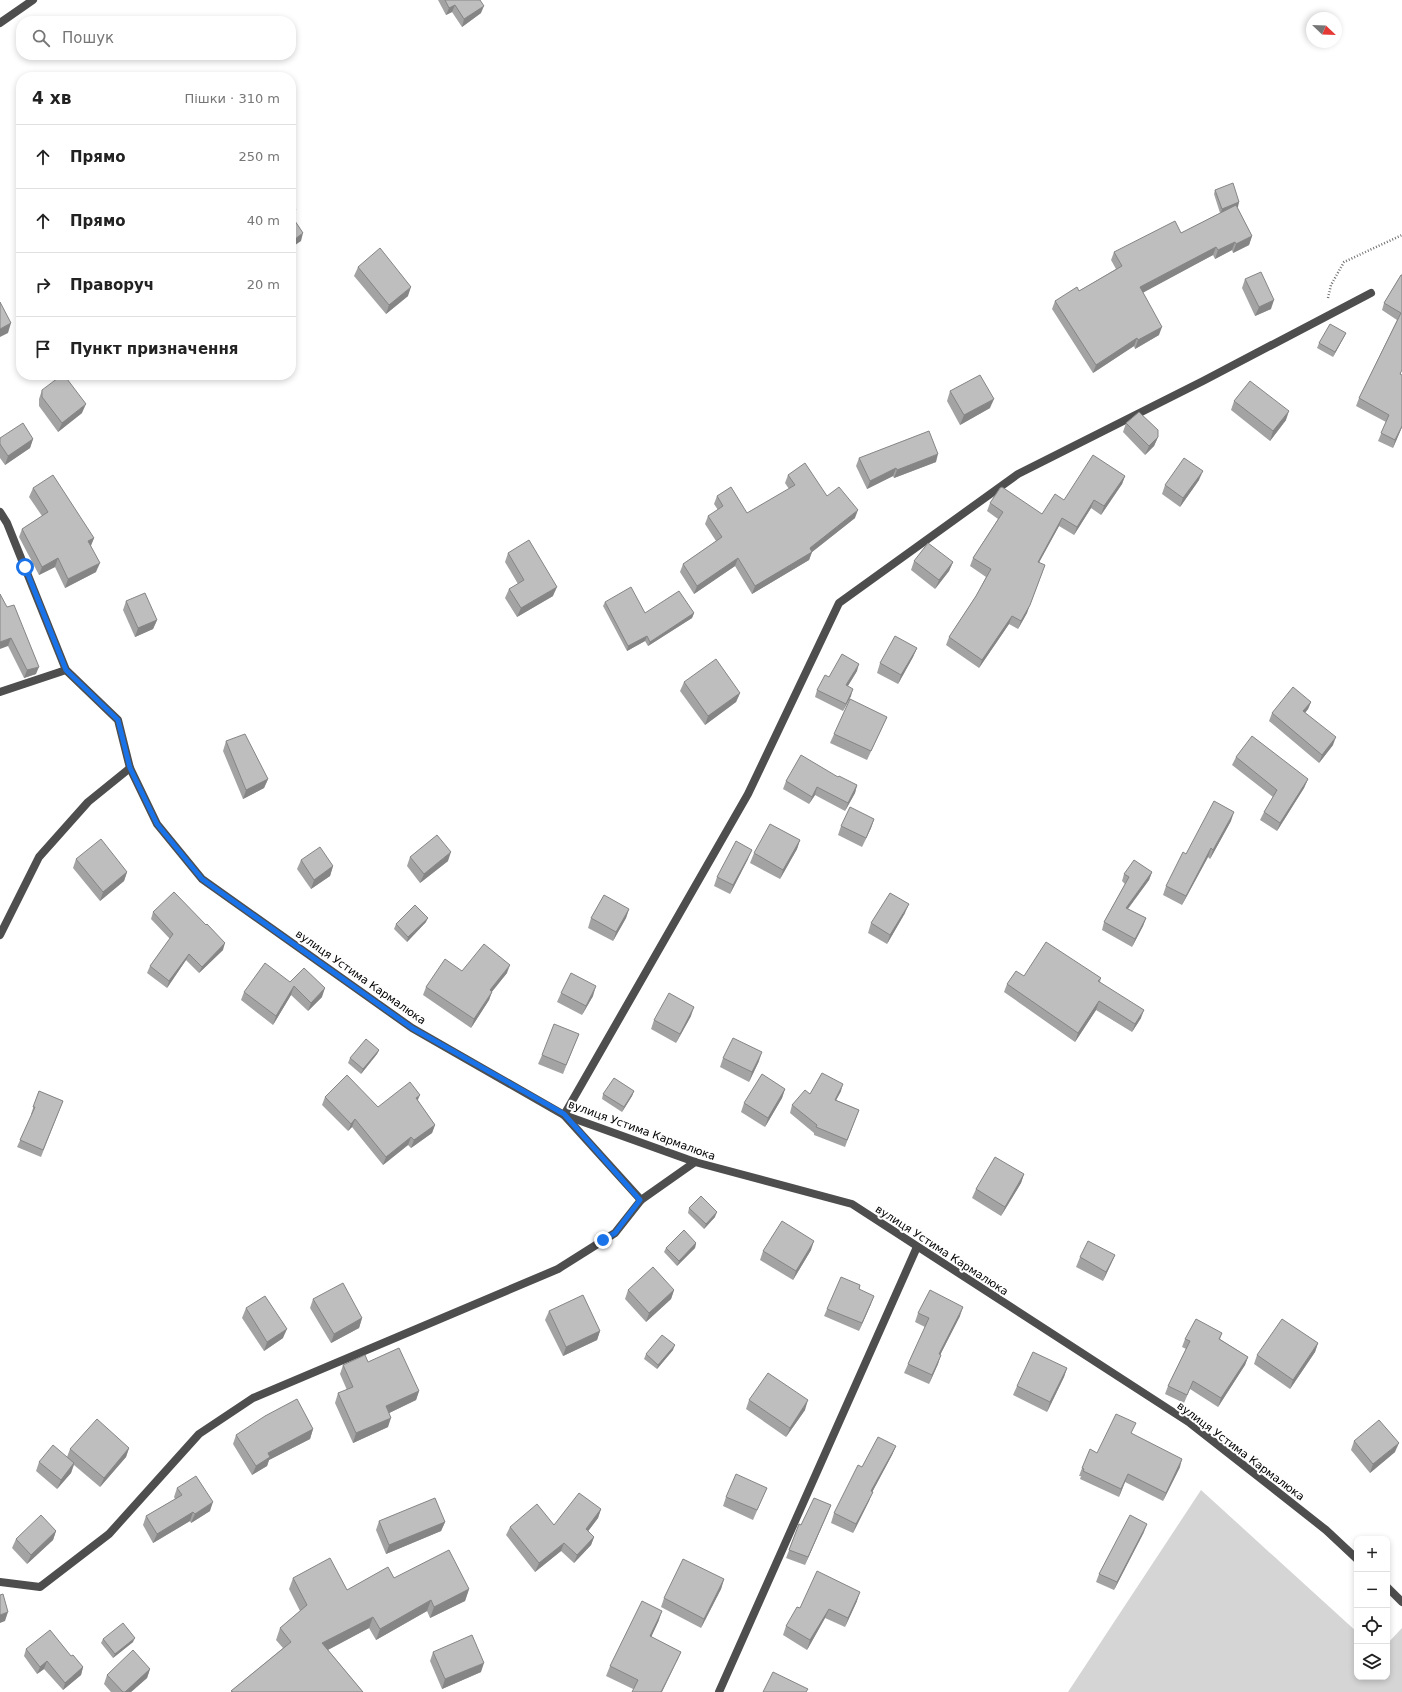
<!DOCTYPE html>
<html lang="uk">
<head>
<meta charset="utf-8">
<style>
	body { margin:0; font-family:"DejaVu Sans",sans-serif; background:#f6f6f6; color:#222 }
	.controls { position:absolute; right:12px; bottom:12px; display:grid; overflow:hidden; border-radius:8px; box-shadow:0 2px 6px #0003 }
	.controls button { width:36px; height:36px; display:grid; place-items:center; padding:0; border:0; border-bottom:1px solid #e0e0e0; background:#fff; color:#222; font:20px sans-serif }
	.compass { position:absolute; left:1306px; top:12px; width:36px; height:36px; border-radius:50%; background:#fff; box-shadow:0 2px 6px #0003; rotate:113deg }
	.stop { position:absolute; width:12px; height:12px; margin:-9px; border:3px solid #1a73e8; border-radius:50%; background:#fff }
	.stop.end { background:#1a73e8; border-color:#fff; box-shadow:0 1px 4px #0008 }
	.list { margin:0; padding:0; list-style:none }
	h2 { display:flex; justify-content:space-between; align-items:center; height:52px; margin:0; padding:0 16px; font-size:17px }
	h2 small { font-size:13px; font-weight:400; color:#767676 }
	.list li { display:grid; grid-template-columns:26px 1fr auto; gap:12px; align-items:center; box-sizing:border-box; height:64px; padding:0 16px; border-top:1px solid #e0e0e0 }
	.list b { display:block; font-size:15px; white-space:nowrap }
	.list em { font-size:13px; font-style:normal; color:#767676 }
	.icon { flex:none; width:22px; height:22px; fill:none; stroke:currentColor; stroke-width:2; stroke-linecap:round; stroke-linejoin:round }
	.map { position:relative; flex:none; width:1402px; height:1692px; overflow:hidden }
	.search { position:absolute; background:#fff; box-shadow:0 2px 6px #0003; left:16px; top:16px; width:280px; height:44px; display:flex; align-items:center; gap:10px; box-sizing:border-box; padding:0 14px; border-radius:16px; color:#767676; font-size:15px }
	.panel { position:absolute; background:#fff; box-shadow:0 2px 6px #0003; left:16px; top:72px; width:280px; height:308px; border-radius:16px }
	.map>svg:first-child { display:block }
</style>
</head>
<body>
<div class="map">
<svg width="1402" height="1692" viewBox="0 0 1402 1692">
	<rect width="100%" height="100%" fill="#fff"/>
	<!-- green -->
	<path fill="#d5d5d5" d="M 1201,1490 L 1357,1632 L 1357,1677 L 1387,1677 L 1387,1644 L 1402,1628 L 1402,1692 L 1068,1692 Z"/>
	<g fill="none" stroke-linecap="round" stroke-linejoin="round">
		<!-- path -->
		<path stroke="#707070" stroke-width="2.5" stroke-dasharray="1 2" stroke-linecap="butt" d="M 1328,298 L 1331,285 L 1344,262 L 1402,235"/>
		<!-- minor -->
		<g stroke="#4e4e4e" stroke-width="8">
			<path d="M 0,23 L 33,0"/>
			<path d="M 0,512 L 7,523 L 66,670 L 118,720 L 130,768 L 157,824 L 202,879 L 412,1028 L 564,1115 L 695,1162 L 852,1204 L 1190,1423 L 1326,1530 L 1357,1559"/>
			<path d="M 0,692 L 66,670"/>
			<path d="M 0,935 L 39,857 L 88,802 L 130,768"/>
			<path d="M 641,1200 L 564,1115 L 748,794 L 839,603 L 1018,474 L 1203,381 L 1371,293"/>
			<path d="M 0,1582 L 40,1587 L 109,1534 L 199,1434 L 253,1398 L 558,1269 L 615,1233 L 641,1200 L 695,1162"/>
			<path d="M 1387,1587 L 1402,1602"/>
			<path d="M 719,1692 L 917,1247"/>
		</g>
	</g>
	<!-- wall -->
	<g fill="#a3a3a3">
		<path d="M 438,0 L 480,0 L 481,13 L 462,27 L 452,12 L 446,15 Z"/>
		<path d="M 1215,190 L 1239,202 L 1237,207 L 1252,236 L 1249,245 L 1233,253 L 1232,250 L 1215,259 L 1213,255 L 1143,292 L 1159,335 L 1135,349 L 1134,346 L 1093,373 L 1052,309 L 1055,301 L 1079,291 L 1116,269 L 1111,260 L 1114,252 L 1181,233 L 1220,213 L 1214,194 Z"/>
		<path d="M 358,267 L 408,296 L 386,314 L 354,276 Z"/>
		<path d="M 1401,275 L 1401,374 L 1402,427 L 1393,448 L 1378,441 L 1386,422 L 1356,406 L 1359,398 L 1397,320 L 1382,310 L 1384,303 Z"/>
		<path d="M 1245,279 L 1271,309 L 1255,316 L 1242,288 Z"/>
		<path d="M 1346,333 L 1344,337 L 1333,357 L 1317,348 L 1319,343 Z"/>
		<path d="M 42,390 L 82,413 L 58,432 L 39,406 L 39,399 Z"/>
		<path d="M 950,391 L 990,408 L 960,425 L 947,401 Z"/>
		<path d="M 1234,401 L 1286,420 L 1270,441 L 1231,410 Z"/>
		<path d="M 1126,423 L 1158,437 L 1154,446 L 1145,455 L 1123,432 Z"/>
		<path d="M 0,438 L 33,439 L 30,448 L 5,465 L 0,458 Z"/>
		<path d="M 859,458 L 936,462 L 894,478 L 893,476 L 867,489 L 856,466 Z"/>
		<path d="M 788,475 L 827,496 L 855,518 L 812,552 L 809,560 L 752,594 L 735,566 L 694,594 L 680,572 L 683,564 L 716,541 L 705,524 L 708,516 L 718,510 L 714,504 L 717,496 L 747,513 L 789,489 L 785,483 Z"/>
		<path d="M 1125,476 L 1122,484 L 1101,515 L 1091,508 L 1074,535 L 1059,526 L 1039,562 L 1027,613 L 1018,629 L 1009,624 L 979,668 L 946,645 L 949,637 L 976,596 L 986,577 L 970,566 L 973,558 L 998,519 L 987,511 L 990,503 L 1042,514 L 1064,500 Z"/>
		<path d="M 1199,480 L 1180,507 L 1162,494 L 1165,485 Z"/>
		<path d="M 33,488 L 94,538 L 91,546 L 96,572 L 65,588 L 55,567 L 39,575 L 19,537 L 22,529 L 42,516 L 29,497 Z"/>
		<path d="M 508,553 L 553,596 L 517,617 L 505,598 L 509,589 L 518,584 L 505,562 Z"/>
		<path d="M 914,561 L 953,562 L 949,571 L 935,589 L 911,570 Z"/>
		<path d="M 0,594 L 36,674 L 24,678 L 8,646 Z"/>
		<path d="M 126,601 L 157,620 L 153,629 L 135,637 L 123,610 Z"/>
		<path d="M 605,602 L 645,613 L 694,613 L 692,618 L 648,646 L 645,641 L 627,651 L 603,606 Z"/>
		<path d="M 917,648 L 913,657 L 898,684 L 877,673 L 880,663 Z"/>
		<path d="M 857,671 L 848,686 L 851,696 L 843,711 L 815,697 L 817,690 L 829,677 Z"/>
		<path d="M 684,682 L 740,693 L 736,702 L 705,725 L 680,691 Z"/>
		<path d="M 1311,702 L 1308,709 L 1305,713 L 1333,745 L 1319,763 L 1269,721 L 1272,713 Z"/>
		<path d="M 887,717 L 883,726 L 867,760 L 830,743 L 834,734 Z"/>
		<path d="M 226,741 L 268,779 L 264,788 L 243,799 L 223,751 Z"/>
		<path d="M 1236,757 L 1308,779 L 1304,788 L 1277,831 L 1260,820 L 1264,812 L 1273,797 L 1232,765 Z"/>
		<path d="M 838,777 L 857,785 L 855,793 L 845,811 L 815,795 L 809,804 L 783,789 L 786,781 Z"/>
		<path d="M 874,819 L 871,828 L 862,847 L 838,835 L 841,826 Z"/>
		<path d="M 1231,821 L 1210,859 L 1208,857 L 1182,905 L 1163,895 L 1166,886 L 1186,854 Z"/>
		<path d="M 800,840 L 797,849 L 780,879 L 750,863 L 754,853 Z"/>
		<path d="M 410,857 L 448,861 L 420,883 L 407,866 Z"/>
		<path d="M 76,859 L 127,872 L 124,881 L 100,901 L 73,868 Z"/>
		<path d="M 748,859 L 730,894 L 714,886 L 717,877 Z"/>
		<path d="M 301,860 L 333,866 L 330,876 L 311,889 L 297,869 Z"/>
		<path d="M 1152,872 L 1149,880 L 1128,909 L 1146,918 L 1143,926 L 1132,947 L 1102,930 L 1104,922 L 1125,884 L 1122,881 L 1124,874 Z"/>
		<path d="M 629,909 L 626,918 L 613,941 L 588,928 L 591,918 Z"/>
		<path d="M 153,912 L 223,950 L 199,973 L 186,960 L 167,988 L 147,973 L 150,966 L 170,939 L 151,919 Z"/>
		<path d="M 905,913 L 887,944 L 868,933 L 871,923 Z"/>
		<path d="M 426,922 L 407,942 L 394,929 L 396,924 Z"/>
		<path d="M 462,971 L 507,973 L 492,991 L 489,1000 L 471,1028 L 423,995 L 426,987 Z"/>
		<path d="M 1024,976 L 1101,978 L 1100,982 L 1141,1018 L 1132,1032 L 1096,1010 L 1075,1042 L 1004,992 L 1007,984 Z"/>
		<path d="M 290,982 L 322,997 L 308,1011 L 291,995 L 273,1025 L 241,1000 L 244,992 Z"/>
		<path d="M 561,993 L 593,996 L 582,1015 L 557,1002 Z"/>
		<path d="M 691,1016 L 676,1043 L 651,1029 L 654,1020 Z"/>
		<path d="M 579,1034 L 563,1074 L 538,1064 L 542,1055 Z"/>
		<path d="M 379,1050 L 377,1054 L 361,1074 L 348,1063 L 350,1058 Z"/>
		<path d="M 723,1058 L 759,1061 L 749,1082 L 720,1067 Z"/>
		<path d="M 785,1089 L 782,1098 L 765,1127 L 741,1112 L 744,1103 Z"/>
		<path d="M 39,1091 L 63,1101 L 41,1157 L 17,1147 L 32,1114 L 31,1114 Z"/>
		<path d="M 634,1091 L 632,1096 L 622,1112 L 602,1099 L 603,1094 Z"/>
		<path d="M 841,1091 L 836,1100 L 859,1110 L 845,1147 L 814,1135 L 814,1133 L 790,1113 L 792,1105 L 810,1094 Z"/>
		<path d="M 325,1097 L 378,1107 L 418,1101 L 435,1125 L 432,1133 L 411,1148 L 408,1145 L 383,1165 L 352,1127 L 348,1131 L 322,1105 Z"/>
		<path d="M 1024,1174 L 1021,1183 L 1001,1216 L 972,1198 L 976,1189 Z"/>
		<path d="M 689,1208 L 715,1217 L 704,1229 L 688,1213 Z"/>
		<path d="M 696,1243 L 695,1248 L 677,1266 L 664,1252 L 666,1248 Z"/>
		<path d="M 811,1250 L 793,1280 L 760,1260 L 763,1251 Z"/>
		<path d="M 1115,1255 L 1111,1264 L 1103,1281 L 1076,1267 L 1080,1257 Z"/>
		<path d="M 860,1285 L 859,1289 L 871,1304 L 859,1331 L 824,1316 L 827,1309 Z"/>
		<path d="M 628,1290 L 674,1290 L 671,1299 L 646,1322 L 625,1299 Z"/>
		<path d="M 313,1299 L 362,1318 L 359,1328 L 331,1343 L 310,1308 Z"/>
		<path d="M 246,1308 L 283,1338 L 264,1351 L 242,1318 Z"/>
		<path d="M 549,1311 L 600,1331 L 597,1340 L 563,1356 L 545,1320 Z"/>
		<path d="M 918,1313 L 960,1316 L 940,1355 L 938,1364 L 929,1384 L 904,1373 L 908,1364 L 925,1327 L 915,1322 Z"/>
		<path d="M 1222,1333 L 1220,1339 L 1248,1357 L 1245,1365 L 1218,1407 L 1190,1389 L 1184,1403 L 1165,1394 L 1168,1386 L 1186,1349 L 1182,1347 L 1185,1339 Z"/>
		<path d="M 1318,1343 L 1315,1352 L 1290,1389 L 1254,1364 L 1257,1355 Z"/>
		<path d="M 673,1350 L 657,1369 L 644,1359 L 646,1354 Z"/>
		<path d="M 343,1365 L 419,1391 L 416,1400 L 389,1413 L 388,1427 L 353,1443 L 335,1403 L 338,1393 L 347,1390 L 340,1374 Z"/>
		<path d="M 1067,1368 L 1064,1377 L 1047,1412 L 1013,1395 L 1017,1386 Z"/>
		<path d="M 749,1400 L 805,1410 L 786,1437 L 746,1409 Z"/>
		<path d="M 313,1429 L 310,1439 L 269,1460 L 267,1466 L 252,1475 L 233,1444 L 236,1435 Z"/>
		<path d="M 1131,1434 L 1180,1467 L 1163,1501 L 1125,1482 L 1119,1497 L 1080,1479 L 1081,1476 L 1079,1476 L 1082,1468 L 1097,1453 Z"/>
		<path d="M 1354,1441 L 1395,1452 L 1370,1473 L 1351,1450 Z"/>
		<path d="M 896,1446 L 892,1455 L 872,1492 L 869,1501 L 853,1533 L 831,1523 L 834,1513 L 862,1467 Z"/>
		<path d="M 129,1448 L 126,1457 L 100,1487 L 74,1465 L 71,1473 L 57,1489 L 36,1471 L 39,1462 L 67,1457 L 70,1449 Z"/>
		<path d="M 177,1488 L 210,1511 L 191,1523 L 190,1521 L 153,1543 L 143,1525 L 146,1516 L 175,1499 L 174,1497 Z"/>
		<path d="M 767,1488 L 753,1520 L 723,1506 L 726,1497 Z"/>
		<path d="M 831,1505 L 805,1565 L 786,1558 L 799,1524 L 801,1525 Z"/>
		<path d="M 601,1509 L 598,1518 L 588,1531 L 594,1537 L 591,1545 L 574,1563 L 561,1551 L 535,1572 L 506,1535 L 510,1527 L 554,1525 Z"/>
		<path d="M 379,1521 L 445,1522 L 441,1531 L 386,1554 L 376,1530 Z"/>
		<path d="M 56,1531 L 53,1540 L 27,1564 L 12,1548 L 16,1539 Z"/>
		<path d="M 1144,1532 L 1114,1590 L 1096,1582 L 1099,1574 Z"/>
		<path d="M 293,1578 L 347,1590 L 394,1578 L 469,1589 L 465,1601 L 430,1618 L 427,1611 L 376,1640 L 369,1628 L 328,1650 L 363,1692 L 231,1692 L 231,1691 L 283,1648 L 276,1640 L 280,1628 L 300,1611 L 289,1589 Z"/>
		<path d="M 724,1579 L 721,1589 L 701,1628 L 661,1607 L 664,1598 Z"/>
		<path d="M 857,1601 L 845,1627 L 825,1618 L 807,1650 L 783,1635 L 786,1626 L 800,1608 Z"/>
		<path d="M 659,1620 L 651,1637 L 681,1652 L 677,1661 L 633,1689 L 606,1676 L 610,1666 Z"/>
		<path d="M 103,1639 L 133,1642 L 113,1658 L 101,1643 Z"/>
		<path d="M 26,1649 L 71,1656 L 83,1667 L 81,1675 L 63,1690 L 44,1669 L 37,1674 L 24,1656 Z"/>
		<path d="M 433,1652 L 481,1672 L 442,1689 L 430,1661 Z"/>
		<path d="M 150,1669 L 147,1678 L 131,1692 L 111,1692 L 104,1684 L 107,1675 Z"/>
	</g>
	<!-- shaded-wall -->
	<g fill="#858585">
		<path d="M 455,5 L 452,12 L 446,15 L 449,8 Z"/>
		<path d="M 484,6 L 481,13 L 462,27 L 464,19 Z"/>
		<path d="M 1239,202 L 1238,207 L 1221,213 L 1222,209 Z"/>
		<path d="M 296,210 L 293,218 L 291,219 L 291,213 Z"/>
		<path d="M 303,233 L 301,241 L 291,248 L 291,242 Z"/>
		<path d="M 1252,236 L 1249,245 L 1233,253 L 1236,244 Z"/>
		<path d="M 1235,242 L 1232,250 L 1215,259 L 1218,250 Z"/>
		<path d="M 1216,247 L 1213,255 L 1137,296 L 1140,287 Z"/>
		<path d="M 411,287 L 408,296 L 386,314 L 389,305 Z"/>
		<path d="M 1274,300 L 1271,309 L 1255,316 L 1259,307 Z"/>
		<path d="M 11,323 L 8,333 L 0,337 L 0,329 Z"/>
		<path d="M 1162,327 L 1159,335 L 1135,349 L 1138,340 Z"/>
		<path d="M 1346,333 L 1344,337 L 1333,357 L 1335,352 Z"/>
		<path d="M 1137,338 L 1134,346 L 1093,373 L 1096,365 Z"/>
		<path d="M 994,399 L 990,408 L 960,425 L 964,415 Z"/>
		<path d="M 86,404 L 82,413 L 58,432 L 62,423 Z"/>
		<path d="M 1289,411 L 1286,420 L 1270,441 L 1273,431 Z"/>
		<path d="M 1402,426 L 1402,427 L 1393,448 L 1395,440 Z"/>
		<path d="M 1158,437 L 1154,446 L 1145,455 L 1149,446 Z"/>
		<path d="M 33,439 L 30,448 L 5,465 L 8,456 Z"/>
		<path d="M 938,454 L 936,462 L 894,478 L 897,470 Z"/>
		<path d="M 896,468 L 893,476 L 867,489 L 870,481 Z"/>
		<path d="M 1203,471 L 1199,480 L 1180,507 L 1183,498 Z"/>
		<path d="M 1125,476 L 1122,484 L 1101,515 L 1104,506 Z"/>
		<path d="M 1094,500 L 1091,508 L 1074,535 L 1077,527 Z"/>
		<path d="M 858,510 L 855,518 L 812,552 L 809,560 L 752,594 L 755,586 L 810,548 Z"/>
		<path d="M 1062,518 L 1059,526 L 1035,570 L 1038,562 Z"/>
		<path d="M 94,538 L 90,547 L 88,541 Z"/>
		<path d="M 58,558 L 55,567 L 39,575 L 42,567 Z"/>
		<path d="M 738,558 L 735,566 L 694,594 L 697,586 Z"/>
		<path d="M 953,562 L 949,571 L 935,589 L 939,580 Z"/>
		<path d="M 100,563 L 96,572 L 65,588 L 68,579 Z"/>
		<path d="M 1045,565 L 1027,613 L 1018,629 L 1021,621 Z"/>
		<path d="M 557,587 L 553,596 L 517,617 L 521,608 Z"/>
		<path d="M 694,613 L 692,618 L 648,646 L 650,642 Z"/>
		<path d="M 1012,616 L 1009,624 L 979,668 L 982,660 Z"/>
		<path d="M 157,620 L 153,629 L 135,637 L 138,628 Z"/>
		<path d="M 647,636 L 645,641 L 627,651 L 628,646 Z"/>
		<path d="M 11,638 L 8,646 L 0,649 L 0,642 Z"/>
		<path d="M 917,648 L 913,657 L 898,684 L 901,675 Z"/>
		<path d="M 859,664 L 857,671 L 844,692 L 846,685 Z"/>
		<path d="M 39,667 L 36,674 L 24,678 L 27,670 Z"/>
		<path d="M 853,689 L 851,696 L 843,711 L 846,704 Z"/>
		<path d="M 740,693 L 736,702 L 705,725 L 708,716 Z"/>
		<path d="M 1311,702 L 1308,709 L 1300,719 L 1303,711 Z"/>
		<path d="M 1336,737 L 1333,745 L 1319,763 L 1322,755 Z"/>
		<path d="M 268,779 L 264,788 L 243,799 L 246,790 Z"/>
		<path d="M 1308,779 L 1304,788 L 1277,831 L 1280,823 Z"/>
		<path d="M 857,785 L 855,793 L 845,811 L 848,803 Z"/>
		<path d="M 817,787 L 815,795 L 809,804 L 812,797 Z"/>
		<path d="M 1234,812 L 1231,821 L 1210,859 L 1213,850 Z"/>
		<path d="M 874,819 L 871,828 L 862,847 L 866,838 Z"/>
		<path d="M 800,840 L 797,849 L 780,879 L 783,870 Z"/>
		<path d="M 1211,848 L 1208,857 L 1182,905 L 1186,896 Z"/>
		<path d="M 752,850 L 748,859 L 730,894 L 733,885 Z"/>
		<path d="M 451,852 L 448,861 L 420,883 L 424,874 Z"/>
		<path d="M 333,866 L 330,876 L 311,889 L 314,880 Z"/>
		<path d="M 127,872 L 124,881 L 100,901 L 103,892 Z"/>
		<path d="M 1152,872 L 1149,880 L 1123,915 L 1126,908 Z"/>
		<path d="M 909,904 L 905,913 L 887,944 L 890,935 Z"/>
		<path d="M 629,909 L 626,918 L 613,941 L 616,932 Z"/>
		<path d="M 428,918 L 426,922 L 407,942 L 408,937 Z"/>
		<path d="M 1146,918 L 1143,926 L 1132,947 L 1135,939 Z"/>
		<path d="M 225,943 L 223,950 L 199,973 L 202,967 Z"/>
		<path d="M 189,954 L 186,960 L 167,988 L 169,981 Z"/>
		<path d="M 510,965 L 507,973 L 487,998 L 490,990 Z"/>
		<path d="M 294,986 L 291,995 L 273,1025 L 276,1016 Z"/>
		<path d="M 596,986 L 593,996 L 582,1015 L 586,1006 Z"/>
		<path d="M 325,988 L 322,997 L 308,1011 L 311,1003 Z"/>
		<path d="M 492,992 L 489,1000 L 471,1028 L 474,1019 Z"/>
		<path d="M 1099,1001 L 1096,1010 L 1075,1042 L 1078,1033 Z"/>
		<path d="M 694,1007 L 691,1016 L 676,1043 L 680,1034 Z"/>
		<path d="M 1144,1010 L 1141,1018 L 1132,1032 L 1135,1024 Z"/>
		<path d="M 379,1050 L 377,1054 L 361,1074 L 363,1069 Z"/>
		<path d="M 762,1052 L 759,1061 L 749,1082 L 752,1072 Z"/>
		<path d="M 843,1084 L 841,1091 L 832,1108 L 835,1100 Z"/>
		<path d="M 785,1089 L 782,1098 L 765,1127 L 768,1118 Z"/>
		<path d="M 634,1091 L 632,1096 L 622,1112 L 624,1107 Z"/>
		<path d="M 420,1095 L 417,1102 L 416,1098 Z"/>
		<path d="M 355,1119 L 352,1127 L 348,1131 L 351,1124 Z"/>
		<path d="M 435,1125 L 432,1133 L 411,1148 L 414,1140 Z"/>
		<path d="M 411,1137 L 408,1145 L 383,1165 L 386,1157 Z"/>
		<path d="M 1024,1174 L 1021,1183 L 1001,1216 L 1005,1207 Z"/>
		<path d="M 717,1212 L 715,1217 L 704,1229 L 706,1224 Z"/>
		<path d="M 814,1241 L 811,1250 L 793,1280 L 796,1271 Z"/>
		<path d="M 696,1243 L 695,1248 L 677,1266 L 679,1261 Z"/>
		<path d="M 1115,1255 L 1111,1264 L 1103,1281 L 1106,1272 Z"/>
		<path d="M 674,1290 L 671,1299 L 646,1322 L 649,1313 Z"/>
		<path d="M 874,1296 L 871,1304 L 859,1331 L 862,1323 Z"/>
		<path d="M 963,1307 L 960,1316 L 936,1363 L 939,1354 Z"/>
		<path d="M 362,1318 L 359,1328 L 331,1343 L 334,1334 Z"/>
		<path d="M 287,1329 L 283,1338 L 264,1351 L 267,1342 Z"/>
		<path d="M 600,1331 L 597,1340 L 563,1356 L 566,1347 Z"/>
		<path d="M 1318,1343 L 1315,1352 L 1290,1389 L 1293,1380 Z"/>
		<path d="M 675,1345 L 673,1350 L 657,1369 L 658,1365 Z"/>
		<path d="M 941,1355 L 938,1364 L 929,1384 L 932,1375 Z"/>
		<path d="M 1248,1357 L 1245,1365 L 1218,1407 L 1221,1398 Z"/>
		<path d="M 1067,1368 L 1064,1377 L 1047,1412 L 1050,1402 Z"/>
		<path d="M 419,1391 L 416,1400 L 383,1416 L 386,1406 Z"/>
		<path d="M 808,1400 L 805,1410 L 786,1437 L 790,1428 Z"/>
		<path d="M 391,1418 L 388,1427 L 353,1443 L 356,1433 Z"/>
		<path d="M 313,1429 L 310,1439 L 269,1460 L 267,1466 L 252,1475 L 256,1466 L 268,1453 Z"/>
		<path d="M 1399,1443 L 1395,1452 L 1370,1473 L 1373,1464 Z"/>
		<path d="M 896,1446 L 892,1455 L 868,1500 L 871,1491 Z"/>
		<path d="M 129,1448 L 126,1457 L 100,1487 L 104,1478 Z"/>
		<path d="M 1182,1459 L 1180,1467 L 1163,1501 L 1166,1493 Z"/>
		<path d="M 74,1463 L 71,1473 L 57,1489 L 61,1480 Z"/>
		<path d="M 1128,1474 L 1125,1482 L 1119,1497 L 1121,1489 Z"/>
		<path d="M 873,1492 L 869,1501 L 853,1533 L 856,1524 Z"/>
		<path d="M 213,1502 L 210,1511 L 191,1523 L 195,1514 Z"/>
		<path d="M 831,1505 L 828,1513 L 805,1565 L 808,1557 Z"/>
		<path d="M 601,1509 L 598,1518 L 583,1538 L 586,1529 Z"/>
		<path d="M 193,1512 L 190,1521 L 153,1543 L 157,1534 Z"/>
		<path d="M 445,1522 L 441,1531 L 386,1554 L 389,1545 Z"/>
		<path d="M 1147,1524 L 1144,1532 L 1114,1590 L 1117,1582 Z"/>
		<path d="M 56,1531 L 53,1540 L 27,1564 L 31,1555 Z"/>
		<path d="M 594,1537 L 591,1545 L 574,1563 L 577,1555 Z"/>
		<path d="M 564,1543 L 561,1551 L 535,1572 L 539,1563 Z"/>
		<path d="M 724,1579 L 721,1589 L 701,1628 L 704,1619 Z"/>
		<path d="M 469,1589 L 465,1601 L 430,1618 L 434,1607 Z"/>
		<path d="M 860,1592 L 857,1601 L 845,1627 L 848,1618 Z"/>
		<path d="M 431,1600 L 427,1611 L 376,1640 L 380,1629 Z"/>
		<path d="M 829,1609 L 825,1618 L 807,1650 L 810,1640 Z"/>
		<path d="M 662,1611 L 659,1620 L 647,1646 L 650,1636 Z"/>
		<path d="M 8,1612 L 5,1621 L 0,1623 L 0,1615 Z"/>
		<path d="M 373,1617 L 369,1628 L 318,1655 L 322,1643 Z"/>
		<path d="M 135,1638 L 133,1642 L 113,1658 L 115,1654 Z"/>
		<path d="M 681,1652 L 677,1661 L 662,1692 L 661,1692 Z"/>
		<path d="M 47,1661 L 44,1669 L 37,1674 L 40,1667 Z"/>
		<path d="M 484,1663 L 481,1672 L 442,1689 L 445,1679 Z"/>
		<path d="M 83,1667 L 81,1675 L 63,1690 L 65,1683 Z"/>
		<path d="M 150,1669 L 147,1678 L 131,1692 L 125,1692 Z"/>
	</g>
	<!-- building -->
	<g fill="#bebebe" stroke="#858585">
		<path d="M 445,0 L 480,0 L 484,6 L 464,19 L 455,5 L 449,8 Z"/>
		<path d="M 1233,183 L 1239,202 L 1222,209 L 1215,190 Z"/>
		<path d="M 291,203 L 296,210 L 291,213 Z"/>
		<path d="M 1236,205 L 1252,236 L 1236,244 L 1235,242 L 1218,250 L 1216,247 L 1140,287 L 1162,327 L 1138,340 L 1137,338 L 1096,365 L 1055,301 L 1077,287 L 1079,291 L 1122,266 L 1114,252 L 1175,221 L 1181,233 Z"/>
		<path d="M 291,215 L 303,233 L 291,242 Z"/>
		<path d="M 380,248 L 411,287 L 389,305 L 358,267 Z"/>
		<path d="M 1261,272 L 1274,300 L 1259,307 L 1245,279 Z"/>
		<path d="M 1401,275 L 1402,275 L 1402,370 L 1400,374 L 1402,375 L 1402,426 L 1395,440 L 1381,433 L 1389,415 L 1359,398 L 1401,313 L 1384,303 Z"/>
		<path d="M 0,302 L 11,323 L 0,329 Z"/>
		<path d="M 1330,324 L 1346,333 L 1335,352 L 1319,343 Z"/>
		<path d="M 62,375 L 64,375 L 86,404 L 62,423 L 42,397 L 42,390 Z"/>
		<path d="M 980,375 L 994,399 L 964,415 L 950,391 Z"/>
		<path d="M 1250,381 L 1289,411 L 1273,431 L 1234,401 Z"/>
		<path d="M 1139,412 L 1158,430 L 1158,437 L 1149,446 L 1126,423 Z"/>
		<path d="M 23,423 L 33,439 L 8,456 L 0,444 L 0,438 Z"/>
		<path d="M 929,431 L 938,454 L 897,470 L 896,468 L 870,481 L 859,458 Z"/>
		<path d="M 1093,455 L 1125,476 L 1104,506 L 1094,500 L 1077,527 L 1062,518 L 1038,562 L 1045,565 L 1030,605 L 1021,621 L 1012,616 L 982,660 L 949,637 L 976,596 L 991,569 L 973,558 L 1003,512 L 990,503 L 1000,488 L 1002,487 L 1042,514 L 1055,494 L 1064,500 Z"/>
		<path d="M 1184,458 L 1203,471 L 1183,498 L 1165,485 Z"/>
		<path d="M 805,463 L 827,496 L 839,487 L 858,510 L 810,548 L 812,552 L 755,586 L 738,558 L 697,586 L 683,564 L 722,537 L 708,516 L 723,506 L 717,496 L 731,487 L 747,513 L 795,485 L 788,475 Z"/>
		<path d="M 53,475 L 94,538 L 88,541 L 100,563 L 68,579 L 58,558 L 42,567 L 22,529 L 48,512 L 33,488 Z"/>
		<path d="M 529,540 L 557,587 L 521,608 L 509,589 L 524,580 L 508,553 Z"/>
		<path d="M 928,543 L 953,562 L 939,580 L 914,561 Z"/>
		<path d="M 631,587 L 645,613 L 679,591 L 694,613 L 650,642 L 647,636 L 628,646 L 605,602 Z"/>
		<path d="M 145,593 L 157,620 L 138,628 L 126,601 Z"/>
		<path d="M 0,594 L 7,607 L 14,605 L 39,667 L 27,670 L 11,638 L 0,642 Z"/>
		<path d="M 895,636 L 917,648 L 901,675 L 880,663 Z"/>
		<path d="M 842,654 L 859,664 L 846,685 L 853,689 L 846,704 L 817,690 L 825,675 L 829,677 Z"/>
		<path d="M 716,659 L 740,693 L 708,716 L 684,682 Z"/>
		<path d="M 1293,687 L 1311,702 L 1303,711 L 1336,737 L 1322,755 L 1272,713 Z"/>
		<path d="M 850,699 L 887,717 L 871,751 L 834,734 Z"/>
		<path d="M 245,734 L 268,779 L 246,790 L 226,741 Z"/>
		<path d="M 1252,736 L 1308,779 L 1280,823 L 1264,812 L 1277,790 L 1236,757 Z"/>
		<path d="M 801,755 L 838,777 L 839,776 L 857,785 L 848,803 L 817,787 L 812,797 L 786,781 Z"/>
		<path d="M 1214,801 L 1234,812 L 1213,850 L 1211,848 L 1186,896 L 1166,886 L 1183,852 L 1186,854 Z"/>
		<path d="M 850,807 L 874,819 L 866,838 L 841,826 Z"/>
		<path d="M 770,824 L 800,840 L 783,870 L 754,853 Z"/>
		<path d="M 437,835 L 451,852 L 424,874 L 410,857 Z"/>
		<path d="M 101,839 L 127,872 L 103,892 L 76,859 Z"/>
		<path d="M 736,841 L 752,850 L 733,885 L 717,877 Z"/>
		<path d="M 320,847 L 333,866 L 314,880 L 301,860 Z"/>
		<path d="M 1134,860 L 1152,872 L 1126,908 L 1146,918 L 1135,939 L 1104,922 L 1129,877 L 1124,874 Z"/>
		<path d="M 174,892 L 206,925 L 207,924 L 225,943 L 202,967 L 189,954 L 169,981 L 150,966 L 173,934 L 153,912 Z"/>
		<path d="M 890,893 L 909,904 L 890,935 L 871,923 Z"/>
		<path d="M 604,895 L 629,909 L 616,932 L 591,918 Z"/>
		<path d="M 415,905 L 428,918 L 408,937 L 396,924 Z"/>
		<path d="M 1046,942 L 1101,978 L 1098,981 L 1144,1010 L 1135,1024 L 1099,1001 L 1078,1033 L 1007,984 L 1016,971 L 1024,976 Z"/>
		<path d="M 484,944 L 510,965 L 490,990 L 492,992 L 474,1019 L 426,987 L 445,959 L 462,971 Z"/>
		<path d="M 265,963 L 290,982 L 304,968 L 325,988 L 311,1003 L 294,986 L 276,1016 L 244,992 Z"/>
		<path d="M 571,973 L 596,986 L 586,1006 L 561,993 Z"/>
		<path d="M 669,993 L 694,1007 L 680,1034 L 654,1020 Z"/>
		<path d="M 554,1024 L 579,1034 L 566,1065 L 542,1055 Z"/>
		<path d="M 733,1038 L 762,1052 L 752,1072 L 723,1058 Z"/>
		<path d="M 366,1039 L 379,1050 L 363,1069 L 350,1058 Z"/>
		<path d="M 822,1073 L 843,1084 L 835,1100 L 859,1110 L 847,1140 L 816,1127 L 817,1125 L 792,1105 L 805,1090 L 810,1094 Z"/>
		<path d="M 762,1074 L 785,1089 L 768,1118 L 744,1103 Z"/>
		<path d="M 347,1075 L 378,1107 L 410,1082 L 420,1095 L 416,1098 L 435,1125 L 414,1140 L 411,1137 L 386,1157 L 355,1119 L 351,1124 L 325,1097 Z"/>
		<path d="M 614,1078 L 634,1091 L 624,1107 L 603,1094 Z"/>
		<path d="M 39,1091 L 63,1101 L 43,1150 L 20,1140 L 35,1107 L 33,1107 Z"/>
		<path d="M 995,1157 L 1024,1174 L 1005,1207 L 976,1189 Z"/>
		<path d="M 701,1196 L 717,1212 L 706,1224 L 689,1208 Z"/>
		<path d="M 782,1221 L 814,1241 L 796,1271 L 763,1251 Z"/>
		<path d="M 684,1230 L 696,1243 L 679,1261 L 666,1248 Z"/>
		<path d="M 1088,1241 L 1115,1255 L 1106,1272 L 1080,1257 Z"/>
		<path d="M 653,1267 L 674,1290 L 649,1313 L 628,1290 Z"/>
		<path d="M 841,1277 L 860,1285 L 859,1289 L 874,1296 L 862,1323 L 827,1309 Z"/>
		<path d="M 343,1283 L 362,1318 L 334,1334 L 313,1299 Z"/>
		<path d="M 930,1290 L 963,1307 L 939,1354 L 941,1355 L 932,1375 L 908,1364 L 929,1318 L 918,1313 Z"/>
		<path d="M 583,1295 L 600,1331 L 566,1347 L 549,1311 Z"/>
		<path d="M 265,1296 L 287,1329 L 267,1342 L 246,1308 Z"/>
		<path d="M 1196,1319 L 1222,1333 L 1219,1339 L 1248,1357 L 1221,1398 L 1193,1381 L 1187,1395 L 1168,1386 L 1190,1341 L 1185,1339 Z"/>
		<path d="M 1282,1319 L 1318,1343 L 1293,1380 L 1257,1355 Z"/>
		<path d="M 662,1335 L 675,1345 L 658,1365 L 646,1354 Z"/>
		<path d="M 399,1348 L 419,1391 L 386,1406 L 391,1418 L 356,1433 L 338,1393 L 353,1387 L 343,1365 L 365,1355 L 368,1362 Z"/>
		<path d="M 1033,1352 L 1067,1368 L 1050,1402 L 1017,1386 Z"/>
		<path d="M 768,1373 L 808,1400 L 790,1428 L 749,1400 Z"/>
		<path d="M 297,1399 L 313,1429 L 268,1453 L 270,1457 L 256,1466 L 236,1435 L 265,1416 Z"/>
		<path d="M 1116,1414 L 1136,1423 L 1131,1433 L 1182,1459 L 1166,1493 L 1128,1474 L 1121,1489 L 1083,1471 L 1084,1469 L 1082,1468 L 1090,1449 L 1097,1453 Z"/>
		<path d="M 97,1419 L 129,1448 L 104,1478 L 70,1449 Z"/>
		<path d="M 1379,1420 L 1399,1443 L 1373,1464 L 1354,1441 Z"/>
		<path d="M 878,1437 L 896,1446 L 871,1491 L 873,1492 L 856,1524 L 834,1513 L 858,1465 L 862,1467 Z"/>
		<path d="M 53,1445 L 74,1463 L 61,1480 L 39,1462 Z"/>
		<path d="M 736,1474 L 767,1488 L 757,1510 L 726,1497 Z"/>
		<path d="M 196,1476 L 213,1502 L 195,1514 L 193,1512 L 157,1534 L 146,1516 L 182,1495 L 177,1488 Z"/>
		<path d="M 579,1493 L 601,1509 L 586,1529 L 594,1537 L 577,1555 L 564,1543 L 539,1563 L 510,1527 L 537,1504 L 554,1525 Z"/>
		<path d="M 435,1498 L 445,1522 L 389,1545 L 379,1521 Z"/>
		<path d="M 814,1498 L 831,1505 L 808,1557 L 789,1550 L 799,1524 L 801,1525 Z"/>
		<path d="M 41,1515 L 56,1531 L 31,1555 L 16,1539 Z"/>
		<path d="M 1130,1515 L 1147,1524 L 1117,1582 L 1099,1574 Z"/>
		<path d="M 449,1550 L 469,1589 L 434,1607 L 431,1600 L 380,1629 L 373,1617 L 322,1643 L 363,1692 L 233,1692 L 231,1691 L 291,1642 L 280,1628 L 307,1605 L 293,1578 L 330,1558 L 347,1590 L 388,1567 L 394,1578 Z"/>
		<path d="M 683,1559 L 724,1579 L 704,1619 L 664,1598 Z"/>
		<path d="M 817,1571 L 860,1592 L 848,1618 L 829,1609 L 810,1640 L 786,1626 L 797,1607 L 800,1608 Z"/>
		<path d="M 3,1594 L 8,1612 L 0,1615 L 0,1595 Z"/>
		<path d="M 642,1601 L 662,1611 L 650,1636 L 681,1652 L 661,1692 L 632,1692 L 638,1680 L 610,1666 Z"/>
		<path d="M 123,1623 L 135,1638 L 115,1654 L 103,1639 Z"/>
		<path d="M 50,1630 L 71,1656 L 73,1655 L 83,1667 L 65,1683 L 47,1661 L 40,1667 L 26,1649 Z"/>
		<path d="M 472,1635 L 484,1663 L 445,1679 L 433,1652 Z"/>
		<path d="M 133,1650 L 150,1669 L 125,1692 L 123,1692 L 107,1675 Z"/>
		<path d="M 773,1672 L 808,1689 L 806,1692 L 763,1692 Z"/>
	</g>
	<g fill="none" stroke-linecap="round" stroke-linejoin="round">
		<!-- route -->
		<path stroke="#1a73e8" stroke-width="5" d="M 25,567 L 66,670 L 118,720 L 130,768 L 157,824 L 202,879 L 412,1028 L 564,1114 L 640,1200 L 615,1233 L 603,1240"/>
	</g>
	<g text-anchor="middle" stroke-width="4" stroke-linejoin="round" paint-order="stroke">
		<!-- street labels -->
		<g font-size="11" fill="#000" stroke="#fff">
			<text transform="translate(361 977) rotate(35)" y="4">вулиця Устима Кармалюка</text>
			<text transform="translate(642 1130) rotate(20)" y="4">вулиця Устима Кармалюка</text>
			<text transform="translate(942 1250) rotate(33)" y="4">вулиця Устима Кармалюка</text>
			<text transform="translate(1241 1451) rotate(37)" y="4">вулиця Устима Кармалюка</text>
		</g>
	</g>
</svg>
<div class="controls">
<button>+</button>
<button>−</button>
<button><svg class="icon" aria-label="locate" viewBox="0 0 24 24"><circle cx="12" cy="12" r="6"/><path d="M12 2v4M12 18v4M2 12h4M18 12h4"/></svg></button>
<button><svg class="icon" aria-label="layers" viewBox="0 0 24 24"><path d="M12 4l9 5-9 5-9-5zM3 14l9 5 9-5"/></svg></button>
</div>
<svg class="compass" viewBox="-18 -18 36 36"><path d="M0-13l5 13h-10z" fill="#e53935"/><path d="M0 13l5-13h-10z" fill="#767676"/></svg>
<div class="stop" style="left:25px;top:567px"></div>
<div class="stop end" style="left:603px;top:1240px"></div>
<div class="search"><svg class="icon" aria-label="search" viewBox="0 0 24 24"><circle cx="10" cy="10" r="6"/><path d="M15 15l6 6"/></svg>Пошук</div>
<section class="panel">
<h2>4 хв<small>Пішки · 310 m</small></h2>
<ul class="list">
<li><svg class="icon" aria-label="ahead" viewBox="0 0 24 24"><path d="M12 20V5M6 11l6-6 6 6"/></svg><div><b>Прямо</b></div><em>250 m</em></li>
<li><svg class="icon" aria-label="ahead" viewBox="0 0 24 24"><path d="M12 20V5M6 11l6-6 6 6"/></svg><div><b>Прямо</b></div><em>40 m</em></li>
<li><svg class="icon" aria-label="right" viewBox="0 0 24 24"><path d="M7 20v-9h11M14 6l5 5-5 5"/></svg><div><b>Праворуч</b></div><em>20 m</em></li>
<li><svg class="icon" aria-label="arrive" viewBox="0 0 24 24"><path d="M6 21V4h12l-3 4 3 4H6"/></svg><div><b>Пункт призначення</b></div></li>
</ul>
</section>
</div>
</body>
</html>
